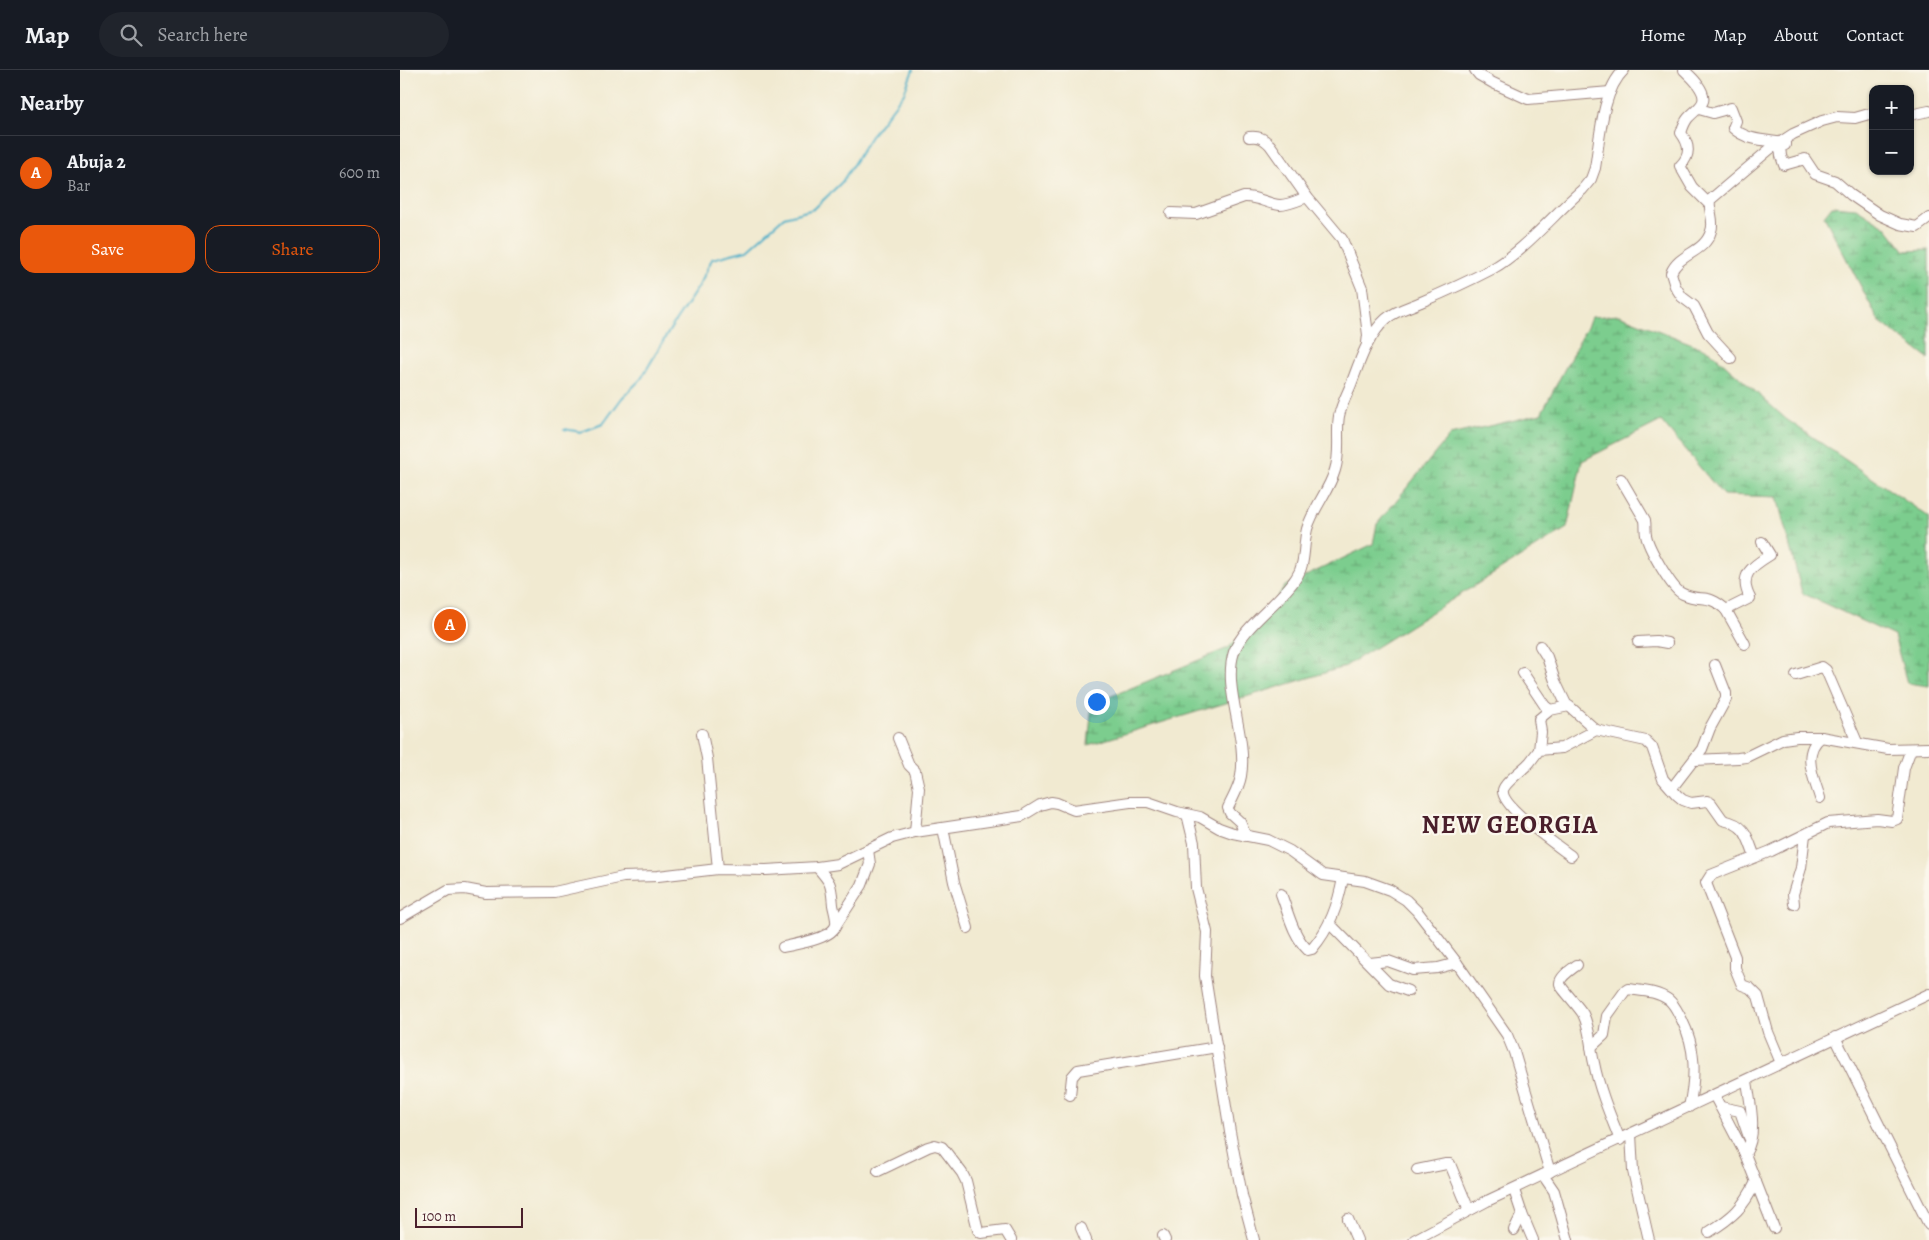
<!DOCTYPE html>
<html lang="en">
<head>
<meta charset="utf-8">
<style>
	body { margin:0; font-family:Alegreya,serif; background:#20242c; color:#f1f3f6 }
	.controls { position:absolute; right:15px; top:15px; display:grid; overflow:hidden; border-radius:10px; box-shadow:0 1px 4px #0004 }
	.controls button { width:45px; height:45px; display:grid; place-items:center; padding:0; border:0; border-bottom:1px solid #363941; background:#171b24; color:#f1f3f6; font:25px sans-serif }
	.scale { position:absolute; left:15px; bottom:12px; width:108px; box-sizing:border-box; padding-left:5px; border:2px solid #4a1f2b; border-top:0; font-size:14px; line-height:18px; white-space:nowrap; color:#4a1f2b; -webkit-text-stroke:4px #fbf7ec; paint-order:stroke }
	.you { position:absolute; left:696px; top:631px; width:18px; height:18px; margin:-12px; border:4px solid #fff; border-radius:50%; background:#1a73e8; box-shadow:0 0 0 8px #1a73e833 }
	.badge { display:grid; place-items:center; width:32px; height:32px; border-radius:50%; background:#ea580c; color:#fff; font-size:16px; font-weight:700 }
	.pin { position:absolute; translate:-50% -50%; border:2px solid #fff; box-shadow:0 1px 5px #0006 }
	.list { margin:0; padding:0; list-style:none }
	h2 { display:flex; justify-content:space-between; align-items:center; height:65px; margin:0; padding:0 20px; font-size:21px }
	h2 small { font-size:16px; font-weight:400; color:#9ea1a6 }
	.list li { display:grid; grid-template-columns:32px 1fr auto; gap:15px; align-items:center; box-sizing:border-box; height:75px; padding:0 20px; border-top:1px solid #363941 }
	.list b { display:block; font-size:19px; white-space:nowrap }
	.list p { margin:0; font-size:16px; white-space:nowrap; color:#9ea1a6 }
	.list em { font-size:16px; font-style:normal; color:#9ea1a6 }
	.actions { display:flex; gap:10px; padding:15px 20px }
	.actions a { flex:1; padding:11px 0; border:1px solid #ea580c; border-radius:15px; text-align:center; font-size:18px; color:#ea580c }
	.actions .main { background:#ea580c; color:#fff }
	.icon { flex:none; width:28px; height:28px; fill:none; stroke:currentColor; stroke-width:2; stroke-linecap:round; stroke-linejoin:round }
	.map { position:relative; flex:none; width:1529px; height:1170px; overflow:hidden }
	header { display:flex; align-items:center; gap:30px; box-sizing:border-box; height:70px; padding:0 25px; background:#171b24; border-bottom:1px solid #363941 }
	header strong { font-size:24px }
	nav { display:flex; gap:28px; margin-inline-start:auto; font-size:18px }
	.search { width:350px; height:45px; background:#20242c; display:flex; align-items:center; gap:12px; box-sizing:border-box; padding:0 18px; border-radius:28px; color:#9ea1a6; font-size:19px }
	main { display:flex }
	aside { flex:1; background:#171b24 }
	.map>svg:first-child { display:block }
</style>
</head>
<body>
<header>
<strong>Map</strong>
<div class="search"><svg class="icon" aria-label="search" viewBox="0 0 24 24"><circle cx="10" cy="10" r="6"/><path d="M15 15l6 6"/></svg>Search here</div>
<nav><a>Home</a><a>Map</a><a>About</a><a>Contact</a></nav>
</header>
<main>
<aside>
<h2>Nearby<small></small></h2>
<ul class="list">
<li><span class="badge">A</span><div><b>Abuja 2</b><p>Bar</p></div><em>600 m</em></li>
</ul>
<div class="actions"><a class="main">Save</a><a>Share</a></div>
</aside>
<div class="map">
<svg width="1529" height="1170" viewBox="0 0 1529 1170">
	<defs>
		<pattern id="wetland-marsh" width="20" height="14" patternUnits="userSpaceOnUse" patternTransform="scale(1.25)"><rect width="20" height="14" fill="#7ccd8e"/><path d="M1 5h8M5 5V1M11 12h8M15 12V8" fill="none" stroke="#68a674"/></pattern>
	</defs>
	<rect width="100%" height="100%" fill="#fbf7ec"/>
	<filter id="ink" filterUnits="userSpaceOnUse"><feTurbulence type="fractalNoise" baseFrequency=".02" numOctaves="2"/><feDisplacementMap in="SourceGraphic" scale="10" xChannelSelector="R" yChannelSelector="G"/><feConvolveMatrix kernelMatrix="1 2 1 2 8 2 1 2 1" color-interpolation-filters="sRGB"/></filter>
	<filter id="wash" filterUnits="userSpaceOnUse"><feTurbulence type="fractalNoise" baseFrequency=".0096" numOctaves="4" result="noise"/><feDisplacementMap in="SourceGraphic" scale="20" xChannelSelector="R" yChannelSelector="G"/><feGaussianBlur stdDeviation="1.12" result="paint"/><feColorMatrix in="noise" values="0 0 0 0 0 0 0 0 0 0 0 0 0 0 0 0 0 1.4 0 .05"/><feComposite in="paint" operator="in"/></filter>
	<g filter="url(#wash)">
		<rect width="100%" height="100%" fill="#f1ead1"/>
		<!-- wetland -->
		<g fill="url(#wetland-marsh)" stroke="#63765c">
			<path d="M 1432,136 L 1456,138 L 1486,157 L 1505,181 L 1529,180 L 1529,289 L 1479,251 L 1424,146 Z"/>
			<path d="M 1219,245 L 1310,281 L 1386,349 L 1529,447 L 1529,616 L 1507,613 L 1494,566 L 1402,523 L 1377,427 L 1323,425 L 1261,351 L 1182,391 L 1167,458 L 944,597 L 688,675 L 692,634 L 828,578 L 868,540 L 885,516 L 973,474 L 977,454 L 1050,365 L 1141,344 L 1192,247 Z"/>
		</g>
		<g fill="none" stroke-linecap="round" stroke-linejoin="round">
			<!-- stream -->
			<path stroke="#4ab0c9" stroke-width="2" d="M 164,359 L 181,362 L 203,354 L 222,328 L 241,309 L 271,258 L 299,216 L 312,189 L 347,180 L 384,147 L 414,139 L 442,112 L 473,63 L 504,23 L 513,0"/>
		</g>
	</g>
	<g filter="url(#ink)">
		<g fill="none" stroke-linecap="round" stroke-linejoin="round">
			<!-- minor casing -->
			<g stroke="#9e847e" stroke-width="12">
				<g id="minor">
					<path d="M 1075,0 L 1079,5 L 1093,13 L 1128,29 L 1210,22"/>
					<path d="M 1284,0 C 1289,5 1294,9 1298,15 C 1311,33 1298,37 1288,48 C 1284,53 1283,57 1281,63 C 1290,75 1291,85 1280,96 L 1292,117 L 1309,134"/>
					<path d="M 1299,39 L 1313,43 L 1331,38 L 1336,51 L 1333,58 C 1347,71 1367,70 1385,73 L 1385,75 L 1380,77 L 1381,86 L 1384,95 L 1405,89 L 1415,104 L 1435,111 L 1451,125 L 1480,145 L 1500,154 L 1517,157 L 1529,148"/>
					<path d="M 1510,45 L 1529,41"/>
					<path d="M 849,67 C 859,66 863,68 870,75 L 907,127 L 942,169 L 962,218 L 968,265 L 967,273"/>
					<path d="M 771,143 L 796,144 L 844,127 C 857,126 867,134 880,135 C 888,135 899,130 907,127"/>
					<path d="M 1331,288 L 1308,263 L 1294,236 L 1282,227 L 1275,216 L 1271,203 C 1279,183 1305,183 1311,161 C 1315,151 1308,140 1310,130 L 1370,79 L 1393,64 L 1422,51 L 1437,47 L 1455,48 L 1469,44 L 1473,45"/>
					<path d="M 1221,409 L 1245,450 C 1246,456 1245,460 1246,465 C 1248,477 1272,520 1283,524 C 1302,533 1307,522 1326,540 L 1350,528 C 1338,505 1352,496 1370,485 L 1362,472"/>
					<path d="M 1326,540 L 1345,574"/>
					<path d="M 1238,572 L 1256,571 L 1267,573"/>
					<path d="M 1140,576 L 1147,587 L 1155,611 L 1167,636"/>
					<path d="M 1123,603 L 1145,636 L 1150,640"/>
					<path d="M 1396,605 L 1422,597 L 1426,600 L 1457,672"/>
					<path d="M 302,664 L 307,688 L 318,799"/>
					<path d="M 498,668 L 509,695 L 515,701 L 519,718 L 515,762"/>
					<path d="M 1139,680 L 1141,662 L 1139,649 L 1150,640 L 1169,636 L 1196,660"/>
					<path d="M 1295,690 L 1338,688 L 1346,687 L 1383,669 L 1397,667 L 1421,667 L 1488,679 L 1529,678"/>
					<path d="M 1272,718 L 1302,679 L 1310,658 L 1326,629 L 1326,623 L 1315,595"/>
					<path d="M 1420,728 C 1414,708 1401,683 1421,667"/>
					<path d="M 787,744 L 794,773 L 796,818 L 807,862 L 805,906 L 830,1062 L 842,1125 L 854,1170"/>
					<path d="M 543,758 L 554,812 L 568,858"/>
					<path d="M 846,766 L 840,752 L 830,743 L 828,738 C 833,727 839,718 841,706 C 848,666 822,618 834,582 C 843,556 880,533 896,508 C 906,494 903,475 907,459 C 913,438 929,421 935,400 C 941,382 936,364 939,346 C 941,336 946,326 950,317 C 959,294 967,266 986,249 C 996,240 1010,237 1021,232 C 1045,222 1069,211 1092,199 C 1123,182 1154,144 1182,120 L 1191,109 L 1195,98 C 1200,68 1202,21 1224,0"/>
					<path d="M 1171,786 C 1158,776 1100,736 1103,720 C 1105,712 1124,699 1130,692 C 1133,688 1136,684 1139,680 L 1162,678 L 1196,660 L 1246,671 L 1252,677 L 1263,709 L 1277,725 L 1283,730 L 1291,733 L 1307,731 L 1311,733 L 1323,750 C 1347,755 1347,767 1355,787"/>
					<path d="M 881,824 C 888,842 893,866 908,880 L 912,879 C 930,858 938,835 943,808"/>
					<path d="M 1394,834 L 1393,824 L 1401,798 L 1405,765"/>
					<path d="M 0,848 L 48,820 L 65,819 L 86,823 L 154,822 L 223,807 L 258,806 L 318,799 L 366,800 L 417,797 L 438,794 L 492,768 L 515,762 L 622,746 L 640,735 L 651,732 L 657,733 L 674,740 L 730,732 L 748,732 L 777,742 L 800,747 L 819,758 L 833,763 L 868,770 L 890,781 L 923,805 L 965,811 L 990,820 L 1006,830 L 1017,841 L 1057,893 L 1107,965 L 1114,982 L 1150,1102"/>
					<path d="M 930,854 L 989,914 L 1008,921"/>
					<path d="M 436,855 L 462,815 L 470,794 L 468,780"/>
					<path d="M 383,877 C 396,874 432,869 436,855 C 437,849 434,841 433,835 C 431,814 432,814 417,797"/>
					<path d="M 970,893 L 988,891 L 1013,900 L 1038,898 L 1057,893"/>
					<path d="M 1177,895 C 1172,899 1159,907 1160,914 C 1160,917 1179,937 1183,944 C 1191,960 1190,977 1194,993 C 1199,1019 1210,1045 1220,1070"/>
					<path d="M 1435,967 L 1529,1155"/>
					<path d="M 1191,977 L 1204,965 L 1207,946 L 1225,921 L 1228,919 C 1242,921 1257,921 1269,930 C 1275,935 1278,943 1282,950 C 1296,978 1296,1006 1289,1037"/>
					<path d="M 1381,993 L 1368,962 L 1358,926 L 1350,918 L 1342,915 L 1335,898 L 1335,887 L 1306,813 L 1311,805 L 1371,781 L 1428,753 L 1477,749 L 1492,751 L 1497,749 L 1504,698 L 1511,679"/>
					<path d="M 670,1025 L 672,1007 L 678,1000 L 817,977"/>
					<path d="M 1314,1025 L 1345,1084 L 1374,1158"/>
					<path d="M 1321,1037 L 1340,1041 L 1349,1067"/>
					<path d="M 1231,1064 L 1233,1101 L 1249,1170"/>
					<path d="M 1345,1084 C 1358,1064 1350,1033 1347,1011"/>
					<path d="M 1017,1100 L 1046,1094 L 1050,1094 L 1069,1140 L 1075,1137"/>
					<path d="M 478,1101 L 528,1077 L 535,1075 L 542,1077 L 562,1103 L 566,1111 L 578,1160 L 581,1163 L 605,1160 L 611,1170"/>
					<path d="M 1143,1105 L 1154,1121 L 1168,1170"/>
					<path d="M 1114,1120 L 1122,1144 L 1114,1160"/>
					<path d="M 1122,1144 L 1133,1170"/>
					<path d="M 948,1149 L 957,1170"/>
					<path d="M 681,1158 L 686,1170"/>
					<path d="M 1309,1162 C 1333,1147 1343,1138 1356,1112"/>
					<path d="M 763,1166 L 765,1170"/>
					<path d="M 1014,1170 L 1087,1131 L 1529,924"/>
				</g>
			</g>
			<!-- minor -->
			<use href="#minor" stroke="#fff" stroke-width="10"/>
		</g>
	</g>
	<g text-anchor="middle" stroke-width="4.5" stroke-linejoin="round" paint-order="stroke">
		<!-- district labels -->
		<g font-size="25" font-weight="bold" letter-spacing="1" fill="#4a1f2b" stroke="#fbf7ec">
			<text x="1110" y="763">NEW GEORGIA</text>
		</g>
	</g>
</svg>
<div class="controls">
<button>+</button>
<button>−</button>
</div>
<div class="scale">100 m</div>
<div class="you"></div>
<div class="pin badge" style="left:50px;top:555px">A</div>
</div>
</main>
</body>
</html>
